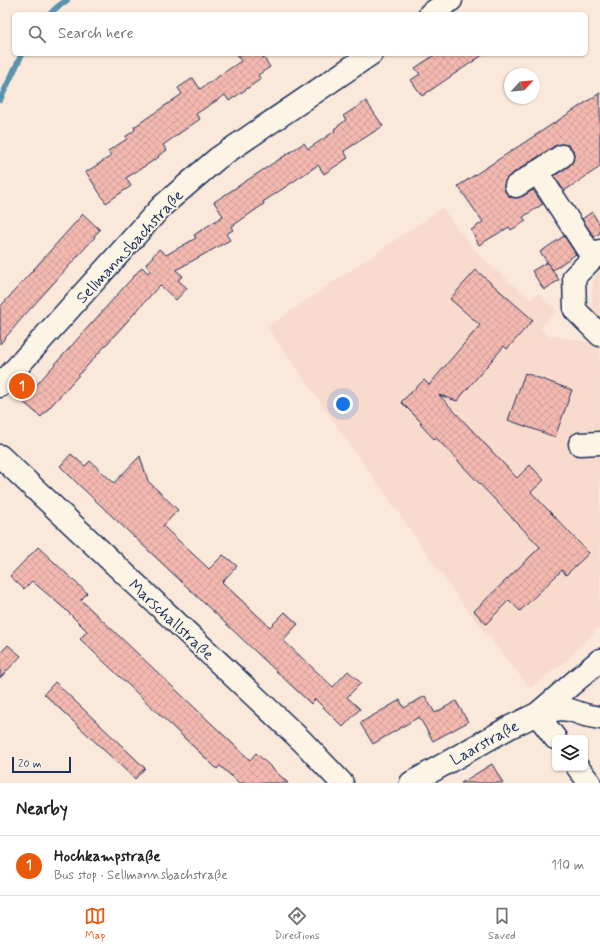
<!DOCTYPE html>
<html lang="en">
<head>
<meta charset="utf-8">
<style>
	body { margin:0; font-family:Mynerve,sans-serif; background:#f2f2f2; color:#202124 }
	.controls { position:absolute; right:12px; bottom:12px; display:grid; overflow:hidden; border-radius:6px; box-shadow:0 1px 3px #0004 }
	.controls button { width:36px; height:36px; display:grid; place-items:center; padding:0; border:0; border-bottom:1px solid #e0e0e0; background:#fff; color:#202124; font:20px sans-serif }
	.compass { position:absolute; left:504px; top:68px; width:36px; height:36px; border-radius:50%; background:#fff; box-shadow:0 1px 3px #0004; rotate:64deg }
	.scale { position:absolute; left:12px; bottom:10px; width:59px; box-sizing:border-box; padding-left:4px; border:2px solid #1b2f5e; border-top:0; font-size:11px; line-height:14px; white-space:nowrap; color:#1b2f5e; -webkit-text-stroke:3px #fcf5e5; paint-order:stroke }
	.you { position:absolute; left:343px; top:404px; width:14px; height:14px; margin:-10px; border:3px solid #fff; border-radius:50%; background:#1a73e8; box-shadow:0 0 0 6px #1a73e833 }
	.badge { display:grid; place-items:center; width:26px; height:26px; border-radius:50%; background:#ea580c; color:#fff; font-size:13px; font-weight:700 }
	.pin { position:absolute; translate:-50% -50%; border:2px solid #fff; box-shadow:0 1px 4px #0006 }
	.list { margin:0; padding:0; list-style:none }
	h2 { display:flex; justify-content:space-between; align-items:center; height:52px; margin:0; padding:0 16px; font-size:17px }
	h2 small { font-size:13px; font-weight:400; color:#757577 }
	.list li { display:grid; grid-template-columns:26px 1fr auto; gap:12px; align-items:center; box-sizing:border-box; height:60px; padding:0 16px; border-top:1px solid #e0e0e0 }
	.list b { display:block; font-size:15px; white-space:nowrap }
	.list p { margin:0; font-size:13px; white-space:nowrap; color:#757577 }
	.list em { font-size:13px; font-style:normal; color:#757577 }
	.icon { flex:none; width:22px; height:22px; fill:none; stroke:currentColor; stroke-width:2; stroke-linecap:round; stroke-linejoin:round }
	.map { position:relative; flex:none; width:600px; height:783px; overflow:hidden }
	.search { position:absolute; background:#fff; box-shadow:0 1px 3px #0004; left:12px; right:12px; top:12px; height:44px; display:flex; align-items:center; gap:10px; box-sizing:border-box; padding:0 14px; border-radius:6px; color:#757577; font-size:15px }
	.sheet { height:112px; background:#fff }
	nav { display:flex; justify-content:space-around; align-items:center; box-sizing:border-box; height:56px; border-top:1px solid #e0e0e0; background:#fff; font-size:11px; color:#757577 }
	nav a { display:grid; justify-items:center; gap:2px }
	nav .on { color:#ea580c }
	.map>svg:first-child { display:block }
</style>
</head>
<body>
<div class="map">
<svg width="600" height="783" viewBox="0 0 600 783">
	<defs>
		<pattern id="building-cross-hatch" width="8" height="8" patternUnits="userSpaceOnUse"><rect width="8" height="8" fill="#f4b9b0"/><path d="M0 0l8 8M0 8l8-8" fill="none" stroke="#d19f9a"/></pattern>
	</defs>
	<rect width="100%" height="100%" fill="#fae9da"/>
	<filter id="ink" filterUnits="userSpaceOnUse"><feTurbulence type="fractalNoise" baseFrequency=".025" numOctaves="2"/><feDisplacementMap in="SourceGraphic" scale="8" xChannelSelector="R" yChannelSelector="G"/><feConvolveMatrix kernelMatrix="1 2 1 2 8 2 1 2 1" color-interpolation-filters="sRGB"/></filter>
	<g filter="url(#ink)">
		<!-- built -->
		<g fill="#f8dbcd">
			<path d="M 442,208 L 478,254 L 530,299 L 538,293 L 557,310 L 541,328 L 548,335 L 593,343 L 600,337 L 600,627 L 568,659 L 530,688 L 464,606 L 267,327 Z"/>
			<path d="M 600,272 L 600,326 L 590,314 L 594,277 Z"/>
		</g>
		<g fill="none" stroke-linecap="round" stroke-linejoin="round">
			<!-- stream -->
			<g stroke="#5a93ab" stroke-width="6">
				<path d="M 50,14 L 56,8 L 67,0"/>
				<path d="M 0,100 L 22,54"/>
			</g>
		</g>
		<!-- building -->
		<g fill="url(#building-cross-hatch)" stroke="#1b2f5e">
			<path d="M 236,54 L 261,54 L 270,67 L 258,75 L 261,79 L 229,101 L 225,95 L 196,114 L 200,119 L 163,145 L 167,150 L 158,156 L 159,157 L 126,178 L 131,186 L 106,203 L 86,172 L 111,156 L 108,151 L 127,139 L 125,137 L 135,130 L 134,127 L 182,94 L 178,88 L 193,78 L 200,89 L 241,61 Z"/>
			<path d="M 436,54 L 484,54 L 422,96 L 411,80 L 420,74 L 415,68 Z"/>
			<path d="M 600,93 L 600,167 L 564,191 L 554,176 L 569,166 L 573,161 L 574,155 L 573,150 L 568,145 L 562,144 L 556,145 L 530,162 L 509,176 L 505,181 L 504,187 L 506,193 L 510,197 L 516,198 L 523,196 L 533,190 L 543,204 L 523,217 L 526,221 L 511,230 L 509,227 L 479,245 L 471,230 L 483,222 L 458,186 Z"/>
			<path d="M 366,101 L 383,126 L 344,151 L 348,158 L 324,174 L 318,165 L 263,202 L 264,204 L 231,227 L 233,230 L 226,234 L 230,240 L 176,270 L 183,276 L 178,280 L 187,288 L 176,300 L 160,285 L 41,417 L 22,401 L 142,267 L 148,273 L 150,271 L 146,264 L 159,249 L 166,255 L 196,238 L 194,235 L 223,216 L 214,202 L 304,143 L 308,149 L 335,131 L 334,129 L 346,120 L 343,116 Z"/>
			<path d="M 592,212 L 600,225 L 600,233 L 594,237 L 582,219 Z"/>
			<path d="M 83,214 L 100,230 L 94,236 L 95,237 L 23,317 L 0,344 L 0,307 Z"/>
			<path d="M 564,236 L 576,254 L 553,270 L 540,252 Z"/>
			<path d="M 547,262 L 559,280 L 544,290 L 532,271 Z"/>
			<path d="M 476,270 L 533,320 L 507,349 L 504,346 L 457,401 L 439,395 L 517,478 L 530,465 L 544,480 L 531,492 L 589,553 L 566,575 L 562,570 L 520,611 L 509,600 L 486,624 L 474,611 L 540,547 L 436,438 L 435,440 L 420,424 L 422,423 L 401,402 L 424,380 L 429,385 L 480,325 L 450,299 Z"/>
			<path d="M 525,373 L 572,390 L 555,437 L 508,420 Z"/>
			<path d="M 71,454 L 85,466 L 90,461 L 114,483 L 140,456 L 148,481 L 178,510 L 163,526 L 209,569 L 223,555 L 230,560 L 237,566 L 222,582 L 270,627 L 285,612 L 298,624 L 283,640 L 333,687 L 348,671 L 361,683 L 347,697 L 360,709 L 343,727 L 315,699 L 311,704 L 78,484 L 60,466 Z"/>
			<path d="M 38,547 L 87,593 L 81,600 L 250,760 L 256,753 L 288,783 L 239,783 L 220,766 L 217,769 L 80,639 L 87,631 L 66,610 L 32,581 L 24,589 L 10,576 Z"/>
			<path d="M 8,645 L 21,656 L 0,678 L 0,653 Z"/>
			<path d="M 55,682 L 145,768 L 135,779 L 44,694 Z"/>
			<path d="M 425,696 L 435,713 L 456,701 L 468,722 L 433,741 L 419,717 L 373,744 L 360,723 L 400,700 L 404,708 Z"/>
			<path d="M 492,764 L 503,783 L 461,783 Z"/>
		</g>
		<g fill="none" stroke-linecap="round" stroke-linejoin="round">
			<!-- minor casing -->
			<g stroke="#1b2f5e" stroke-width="25">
				<g id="minor">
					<path d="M 430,14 L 451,0"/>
					<path d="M 537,172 L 593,258"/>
					<path d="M 516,186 L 562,156"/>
					<path d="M 600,251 L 574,277 L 575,310 L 600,335"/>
					<path d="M 0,386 L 162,206 L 218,158 L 371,54"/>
					<path d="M 580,444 L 600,443"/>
					<path d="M 0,456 L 302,741 L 342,783"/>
					<path d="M 537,714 L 560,709 L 570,710 L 585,715 L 600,718"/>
					<path d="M 537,714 L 555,738"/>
					<path d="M 578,768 L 590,783"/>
					<path d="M 411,783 L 510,727 L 537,714 L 600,660"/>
				</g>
			</g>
			<!-- minor -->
			<use href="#minor" stroke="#fcf5e5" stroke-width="22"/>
		</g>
	</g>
	<g text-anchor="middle" stroke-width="3.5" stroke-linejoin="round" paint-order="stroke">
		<!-- street labels -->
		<g font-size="16" fill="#1b2f5e" stroke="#fcf5e5">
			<text transform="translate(129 246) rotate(-47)" y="6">Sellmannsbachstraße</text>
			<text transform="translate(172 619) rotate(43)" y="6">Marschallstraße</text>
			<text transform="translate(484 742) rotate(-29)" y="6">Laarstraße</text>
		</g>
	</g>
</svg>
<div class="controls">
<button><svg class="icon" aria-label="layers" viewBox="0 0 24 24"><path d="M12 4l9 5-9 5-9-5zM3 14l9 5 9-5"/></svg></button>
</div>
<svg class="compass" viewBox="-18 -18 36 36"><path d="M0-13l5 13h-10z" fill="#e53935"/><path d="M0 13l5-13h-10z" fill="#757577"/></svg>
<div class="scale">20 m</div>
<div class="you"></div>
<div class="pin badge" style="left:22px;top:386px">1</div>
<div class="search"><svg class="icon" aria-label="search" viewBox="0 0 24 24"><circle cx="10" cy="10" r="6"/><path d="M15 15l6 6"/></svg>Search here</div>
</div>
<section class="sheet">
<h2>Nearby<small></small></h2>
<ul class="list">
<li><span class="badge">1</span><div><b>Hochkampstraße</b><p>Bus stop · Sellmannsbachstraße</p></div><em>110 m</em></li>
</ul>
</section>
<nav>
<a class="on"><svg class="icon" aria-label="map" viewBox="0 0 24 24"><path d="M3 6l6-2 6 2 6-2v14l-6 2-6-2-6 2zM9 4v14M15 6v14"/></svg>Map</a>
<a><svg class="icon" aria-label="directions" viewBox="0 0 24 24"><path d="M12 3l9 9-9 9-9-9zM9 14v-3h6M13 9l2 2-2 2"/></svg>Directions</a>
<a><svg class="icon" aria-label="saved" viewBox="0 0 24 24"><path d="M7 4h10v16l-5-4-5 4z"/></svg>Saved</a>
</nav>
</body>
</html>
